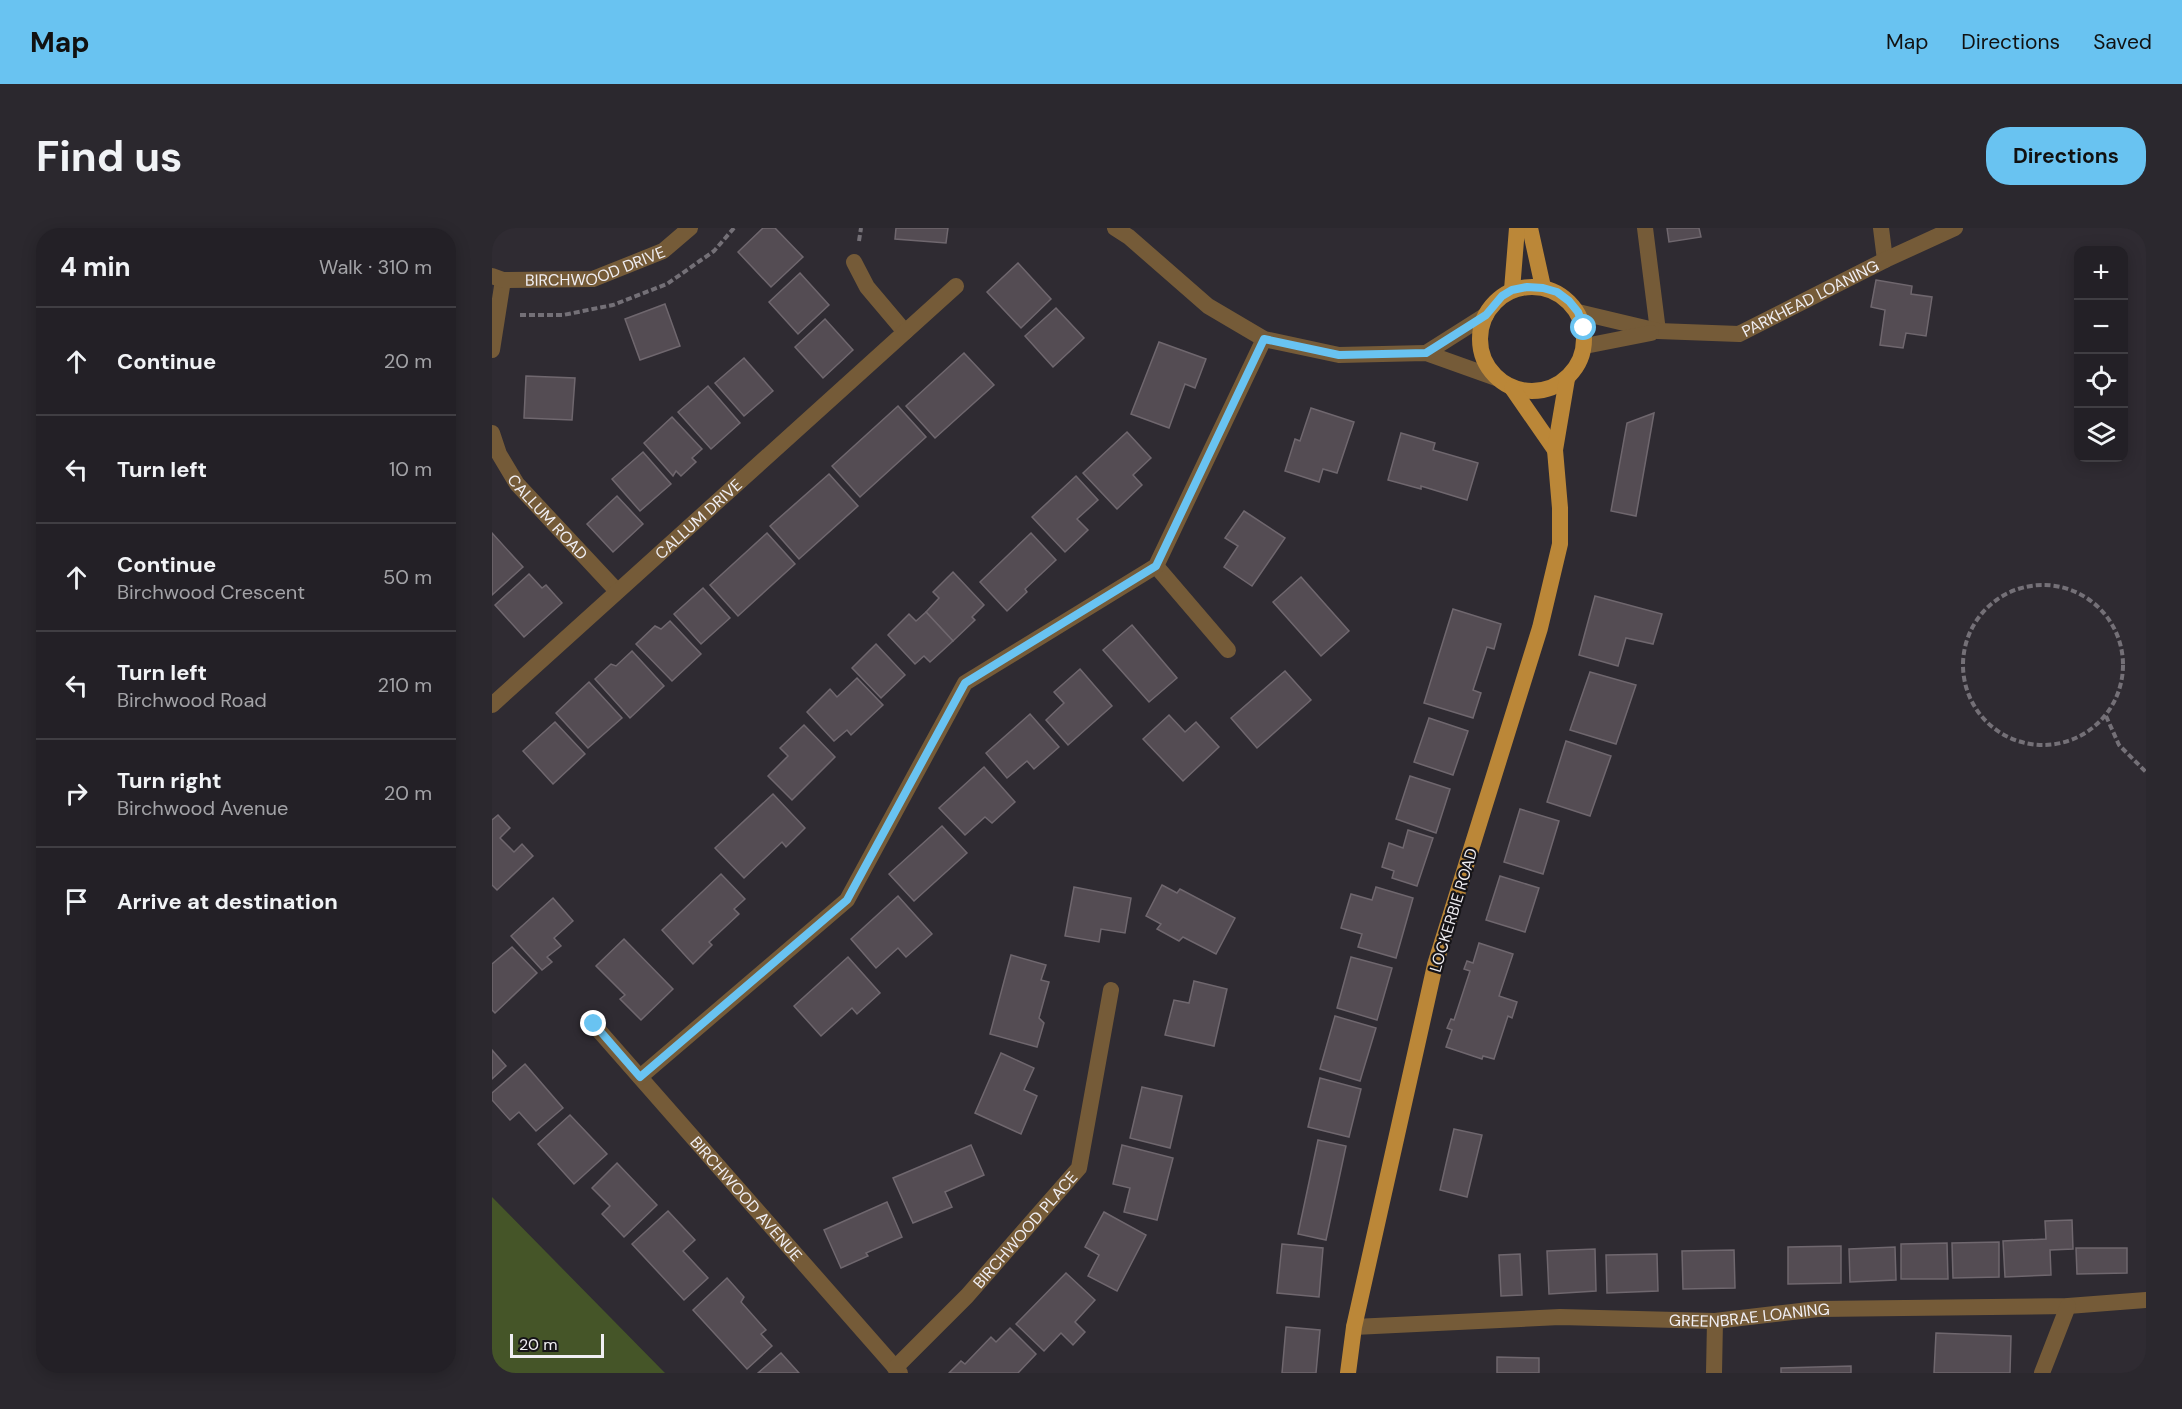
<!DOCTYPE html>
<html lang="en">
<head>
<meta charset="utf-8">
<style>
	body { margin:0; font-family:"DM Sans",sans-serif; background:#2b282e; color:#f1f3f6 }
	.controls { position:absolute; right:18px; top:18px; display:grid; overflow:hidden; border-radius:12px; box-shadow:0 3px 15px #0003 }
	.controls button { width:54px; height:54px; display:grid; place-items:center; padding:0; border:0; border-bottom:2px solid #403e43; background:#232026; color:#f1f3f6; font:30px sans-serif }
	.scale { position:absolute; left:18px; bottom:15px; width:94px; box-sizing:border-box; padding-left:6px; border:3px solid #f0eef3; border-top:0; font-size:16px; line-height:21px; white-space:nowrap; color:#f0eef3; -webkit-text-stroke:4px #161418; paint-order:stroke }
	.stop { position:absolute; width:18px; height:18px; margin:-14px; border:4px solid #69c3f1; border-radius:50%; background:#fff }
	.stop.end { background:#69c3f1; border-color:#fff; box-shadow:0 2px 6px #0008 }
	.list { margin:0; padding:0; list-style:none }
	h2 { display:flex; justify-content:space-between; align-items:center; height:78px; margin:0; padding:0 24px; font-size:26px }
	h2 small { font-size:20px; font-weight:400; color:#a3a3a7 }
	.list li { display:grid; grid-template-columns:39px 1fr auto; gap:18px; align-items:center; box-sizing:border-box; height:108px; padding:0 24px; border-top:2px solid #403e43 }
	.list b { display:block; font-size:22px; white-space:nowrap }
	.list p { margin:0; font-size:20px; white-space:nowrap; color:#a3a3a7 }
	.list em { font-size:20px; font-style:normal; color:#a3a3a7 }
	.icon { flex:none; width:33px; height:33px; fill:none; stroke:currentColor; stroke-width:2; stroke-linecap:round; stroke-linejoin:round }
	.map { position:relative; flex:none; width:1654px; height:1145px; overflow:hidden; border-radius:24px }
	header { display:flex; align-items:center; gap:36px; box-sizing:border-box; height:84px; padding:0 30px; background:#69c3f1; color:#111 }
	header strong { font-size:28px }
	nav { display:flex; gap:33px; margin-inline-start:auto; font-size:21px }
	.intro { display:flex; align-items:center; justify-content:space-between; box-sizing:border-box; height:144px; padding:0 36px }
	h1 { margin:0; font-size:42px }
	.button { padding:15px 27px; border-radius:24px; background:#69c3f1; color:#111; font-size:21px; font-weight:700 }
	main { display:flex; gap:36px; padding:0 36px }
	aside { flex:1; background:#232026; border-radius:24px; box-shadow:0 3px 15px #0003 }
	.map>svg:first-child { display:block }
</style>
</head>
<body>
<header>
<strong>Map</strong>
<nav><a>Map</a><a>Directions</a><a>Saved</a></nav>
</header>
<div class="intro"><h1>Find us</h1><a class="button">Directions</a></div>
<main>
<aside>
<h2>4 min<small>Walk · 310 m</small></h2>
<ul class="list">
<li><svg class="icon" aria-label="ahead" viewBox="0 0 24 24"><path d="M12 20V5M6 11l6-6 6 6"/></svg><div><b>Continue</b></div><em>20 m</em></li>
<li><svg class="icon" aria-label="left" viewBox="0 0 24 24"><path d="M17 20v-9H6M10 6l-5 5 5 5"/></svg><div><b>Turn left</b></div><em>10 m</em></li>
<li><svg class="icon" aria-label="ahead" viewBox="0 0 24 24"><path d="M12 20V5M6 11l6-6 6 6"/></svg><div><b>Continue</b><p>Birchwood Crescent</p></div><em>50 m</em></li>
<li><svg class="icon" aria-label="left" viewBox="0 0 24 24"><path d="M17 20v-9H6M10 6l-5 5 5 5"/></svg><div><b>Turn left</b><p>Birchwood Road</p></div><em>210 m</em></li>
<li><svg class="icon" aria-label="right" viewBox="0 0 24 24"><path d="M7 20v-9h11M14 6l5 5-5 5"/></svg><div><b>Turn right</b><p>Birchwood Avenue</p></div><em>20 m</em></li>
<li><svg class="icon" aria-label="arrive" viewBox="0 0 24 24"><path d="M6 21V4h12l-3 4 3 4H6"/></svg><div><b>Arrive at destination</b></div></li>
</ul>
</aside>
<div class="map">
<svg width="1654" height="1145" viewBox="0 0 1654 1145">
	<rect width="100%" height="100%" fill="#2f2b32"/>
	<!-- green -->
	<path fill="#455528" d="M 0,969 L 173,1145 L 0,1145 Z"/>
	<!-- building -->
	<g fill="#544c53" stroke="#6f676e" stroke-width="1.5">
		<path d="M 271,0 L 283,0 L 311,29 L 279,59 L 246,24 Z"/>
		<path d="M 404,0 L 456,0 L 454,15 L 403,11 Z"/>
		<path d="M 1175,0 L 1207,0 L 1209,9 L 1177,14 Z"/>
		<path d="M 526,35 L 559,71 L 529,100 L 495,64 Z"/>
		<path d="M 308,45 L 337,77 L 306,106 L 277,74 Z"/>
		<path d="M 1384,52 L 1420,58 L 1419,66 L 1440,69 L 1434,108 L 1414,105 L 1411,120 L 1388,117 L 1393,82 L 1379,79 Z"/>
		<path d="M 173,76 L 188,118 L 148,132 L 133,91 Z"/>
		<path d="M 564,80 L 592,110 L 561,139 L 533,108 Z"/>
		<path d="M 333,91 L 361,122 L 331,150 L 303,119 Z"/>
		<path d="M 667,114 L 714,131 L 703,160 L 693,156 L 677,200 L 639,186 Z"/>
		<path d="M 472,125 L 502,157 L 443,210 L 414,178 Z"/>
		<path d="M 252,130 L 281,163 L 252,188 L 223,155 Z"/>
		<path d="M 34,148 L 83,150 L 80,192 L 32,190 Z"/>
		<path d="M 216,158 L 248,195 L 219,221 L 186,184 Z"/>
		<path d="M 406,178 L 434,209 L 368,269 L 340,238 Z"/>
		<path d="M 819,180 L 862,194 L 845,245 L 831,241 L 827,254 L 793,243 L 803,211 L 808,213 Z"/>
		<path d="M 1162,185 L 1144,288 L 1119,283 L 1135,195 Z"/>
		<path d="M 180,189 L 210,221 L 200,230 L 204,234 L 189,248 L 184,243 L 181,248 L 152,215 Z"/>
		<path d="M 635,204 L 659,230 L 641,247 L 650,257 L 625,281 L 591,245 Z"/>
		<path d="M 909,205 L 943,215 L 941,222 L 986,235 L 975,272 L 929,258 L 929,261 L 896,252 Z"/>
		<path d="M 151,224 L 179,256 L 148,283 L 120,251 Z"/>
		<path d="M 337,246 L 366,278 L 307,331 L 278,298 Z"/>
		<path d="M 584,248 L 606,272 L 585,291 L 596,302 L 573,324 L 540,289 Z"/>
		<path d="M 125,268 L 151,296 L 121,324 L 95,296 Z"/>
		<path d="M 752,283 L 793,310 L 760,358 L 732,339 L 746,318 L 733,310 Z"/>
		<path d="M 0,305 L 31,339 L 0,367 Z"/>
		<path d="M 275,305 L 303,336 L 246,388 L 218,357 Z"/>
		<path d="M 539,305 L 564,332 L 533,361 L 535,364 L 515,383 L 488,354 Z"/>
		<path d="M 461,344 L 492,377 L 480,389 L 483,392 L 461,413 L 434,384 L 447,370 L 441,364 Z"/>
		<path d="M 37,346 L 50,360 L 54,357 L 70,375 L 32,409 L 3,377 Z"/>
		<path d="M 809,349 L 857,403 L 829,428 L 781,374 Z"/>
		<path d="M 211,360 L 238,390 L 209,416 L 182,386 Z"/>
		<path d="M 1103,368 L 1170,386 L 1161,416 L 1134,410 L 1126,438 L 1087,427 Z"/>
		<path d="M 961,381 L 1009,396 L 1002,421 L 995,419 L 981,462 L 989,465 L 981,490 L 932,475 Z"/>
		<path d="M 434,384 L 461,413 L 438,434 L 432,428 L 423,436 L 396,407 L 417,386 L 424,393 Z"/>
		<path d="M 178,393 L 209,426 L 180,453 L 144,416 L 163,398 L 169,401 Z"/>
		<path d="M 640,397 L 685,450 L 657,474 L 611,422 Z"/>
		<path d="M 384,416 L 413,447 L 389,470 L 360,440 Z"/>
		<path d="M 140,423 L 172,458 L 138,490 L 103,451 L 119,436 L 124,438 Z"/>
		<path d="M 588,441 L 620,478 L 576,517 L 554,492 L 572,475 L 562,464 Z"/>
		<path d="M 793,443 L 819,472 L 765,520 L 739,490 Z"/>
		<path d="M 1098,444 L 1144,457 L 1124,516 L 1078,502 Z"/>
		<path d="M 365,450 L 391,477 L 359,507 L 355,502 L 342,513 L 315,484 L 338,461 L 345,469 Z"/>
		<path d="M 97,454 L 130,490 L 96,520 L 64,485 Z"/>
		<path d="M 538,486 L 567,519 L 542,541 L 535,533 L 515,550 L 494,525 Z"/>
		<path d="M 677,487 L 693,504 L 704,494 L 727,519 L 691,553 L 651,511 Z"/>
		<path d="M 937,490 L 976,503 L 961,547 L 922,534 Z"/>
		<path d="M 63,494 L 93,526 L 61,556 L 31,523 Z"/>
		<path d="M 312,497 L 343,529 L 300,572 L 276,548 L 296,528 L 288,520 Z"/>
		<path d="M 1074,513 L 1119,528 L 1098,588 L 1055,574 Z"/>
		<path d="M 492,539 L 523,574 L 500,595 L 493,589 L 473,607 L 447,580 Z"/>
		<path d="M 918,548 L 958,561 L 944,605 L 904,591 Z"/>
		<path d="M 281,566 L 313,600 L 294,619 L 290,614 L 252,650 L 223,620 Z"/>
		<path d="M 1028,581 L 1067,593 L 1051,646 L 1012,634 Z"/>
		<path d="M 6,587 L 18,600 L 8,610 L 22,624 L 30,616 L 41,628 L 5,662 L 0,657 L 0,592 Z"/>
		<path d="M 450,598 L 475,625 L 422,673 L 397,646 Z"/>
		<path d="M 916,602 L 941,610 L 925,658 L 900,650 L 902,643 L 890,639 L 897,615 L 911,620 Z"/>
		<path d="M 229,646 L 253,671 L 242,681 L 247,686 L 217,714 L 220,717 L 201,736 L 170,702 Z"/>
		<path d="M 1008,648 L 1047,660 L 1033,704 L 994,692 Z"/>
		<path d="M 670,657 L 685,665 L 688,661 L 743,690 L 724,726 L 691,709 L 687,713 L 665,701 L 669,696 L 654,688 Z"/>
		<path d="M 582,659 L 639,670 L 633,705 L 609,701 L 607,714 L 573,708 Z"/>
		<path d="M 884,659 L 921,670 L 904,730 L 866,719 L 870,706 L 849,700 L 859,666 L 880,672 Z"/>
		<path d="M 406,668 L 440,706 L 414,729 L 406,720 L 384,740 L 359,711 Z"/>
		<path d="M 61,670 L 81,693 L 62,710 L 69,718 L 55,729 L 60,734 L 50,742 L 19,708 Z"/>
		<path d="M 132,711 L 181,761 L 149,792 L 128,771 L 133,767 L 104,738 Z"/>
		<path d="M 987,715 L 1021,726 L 1007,768 L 1025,774 L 1020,790 L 1016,788 L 1002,831 L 991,828 L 990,831 L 954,819 L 960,802 L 955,800 L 959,791 L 962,792 L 978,743 L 972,741 L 975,733 L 981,735 Z"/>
		<path d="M 20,719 L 45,745 L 3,785 L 0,782 L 0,736 Z"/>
		<path d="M 519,727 L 554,737 L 549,752 L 557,754 L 547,790 L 552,795 L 545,819 L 498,806 Z"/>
		<path d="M 356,729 L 388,765 L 365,786 L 360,780 L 329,808 L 302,778 Z"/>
		<path d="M 859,729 L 900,740 L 885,792 L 845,780 Z"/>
		<path d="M 702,753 L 735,761 L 722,818 L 673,807 L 682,772 L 697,775 Z"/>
		<path d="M 843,788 L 884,800 L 868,853 L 828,841 Z"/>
		<path d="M 0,822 L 14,838 L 0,851 Z"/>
		<path d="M 509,825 L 542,840 L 532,862 L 545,868 L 529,906 L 483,885 Z"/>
		<path d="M 33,836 L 71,880 L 44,903 L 27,884 L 18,892 L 0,872 L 0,865 Z"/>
		<path d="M 828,850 L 869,861 L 857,909 L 816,899 Z"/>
		<path d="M 650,859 L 690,868 L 678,920 L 638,910 Z"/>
		<path d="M 78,887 L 115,926 L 82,956 L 46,916 Z"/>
		<path d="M 962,901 L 990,907 L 975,969 L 948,962 Z"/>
		<path d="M 826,912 L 854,918 L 834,1012 L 806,1006 Z"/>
		<path d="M 479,917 L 492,947 L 453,964 L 460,979 L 421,995 L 401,950 Z"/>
		<path d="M 630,917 L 681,930 L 665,992 L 632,984 L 638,960 L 621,956 Z"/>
		<path d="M 125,935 L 165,977 L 132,1009 L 110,986 L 118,978 L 100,960 Z"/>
		<path d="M 395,974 L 410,1009 L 374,1025 L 376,1028 L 349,1040 L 332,1002 Z"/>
		<path d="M 176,983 L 203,1012 L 191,1023 L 216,1050 L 192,1072 L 140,1016 Z"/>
		<path d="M 612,984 L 654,1007 L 625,1063 L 596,1048 L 607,1027 L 593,1019 Z"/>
		<path d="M 1580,992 L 1581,1021 L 1558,1022 L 1559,1047 L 1513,1049 L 1511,1013 L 1554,1011 L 1553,993 Z"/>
		<path d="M 1507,1014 L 1507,1049 L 1461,1050 L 1460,1015 Z"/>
		<path d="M 1455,1015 L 1456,1051 L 1409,1051 L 1409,1016 Z"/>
		<path d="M 790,1016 L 831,1020 L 827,1069 L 785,1065 Z"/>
		<path d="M 1349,1018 L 1349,1055 L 1296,1056 L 1296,1019 Z"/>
		<path d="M 1403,1019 L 1404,1052 L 1358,1054 L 1357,1021 Z"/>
		<path d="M 1584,1020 L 1635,1020 L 1635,1045 L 1585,1046 Z"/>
		<path d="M 1103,1021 L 1104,1063 L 1057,1066 L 1055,1023 Z"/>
		<path d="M 1242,1022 L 1243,1060 L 1191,1061 L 1190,1023 Z"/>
		<path d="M 1028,1026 L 1030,1067 L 1009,1068 L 1007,1027 Z"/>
		<path d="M 1165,1026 L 1166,1063 L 1115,1065 L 1114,1027 Z"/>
		<path d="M 574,1045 L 603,1072 L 583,1094 L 593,1104 L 581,1117 L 569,1105 L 552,1123 L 524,1096 Z"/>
		<path d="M 235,1050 L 252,1069 L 249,1074 L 274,1102 L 269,1106 L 280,1118 L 255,1141 L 201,1082 Z"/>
		<path d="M 794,1099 L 828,1102 L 824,1145 L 790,1145 Z"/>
		<path d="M 518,1100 L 544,1126 L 526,1145 L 457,1145 L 469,1133 L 473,1136 L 499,1109 L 504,1114 Z"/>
		<path d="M 1444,1105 L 1519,1108 L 1518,1145 L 1442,1145 Z"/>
		<path d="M 289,1125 L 307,1145 L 266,1145 Z"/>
		<path d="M 1005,1129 L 1047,1130 L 1047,1145 L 1005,1145 Z"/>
		<path d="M 1359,1138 L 1359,1145 L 1289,1145 L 1289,1140 Z"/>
	</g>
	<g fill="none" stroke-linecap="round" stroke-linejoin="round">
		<!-- path -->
		<g stroke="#747077" stroke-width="4" stroke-dasharray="6 3" stroke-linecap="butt">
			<path d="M 367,13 L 369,0"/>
			<path d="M 28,87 L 71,87 L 121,77 L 175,56 L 222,23 L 242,0"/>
			<circle cx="1551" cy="437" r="80"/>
			<path d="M 1614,488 L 1627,517 L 1654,544"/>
		</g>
		<!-- minor -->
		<g stroke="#755b38" stroke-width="16">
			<path d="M 1153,0 L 1166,103"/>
			<path d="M 1389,0 L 1393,32"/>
			<path d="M 362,34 L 375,59 L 413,104"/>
			<path id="s1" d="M 1086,84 L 1166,103 L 1247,106 L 1393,32 L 1463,0"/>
			<path d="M 1093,118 L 1159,105"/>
			<path d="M 0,122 L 11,52"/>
			<path id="s2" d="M 0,205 L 7,226 L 25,256 L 125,363"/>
			<path d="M 664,338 L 736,422"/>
			<path id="s3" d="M 0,477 L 464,58"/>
			<path id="s4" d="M 102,797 L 408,1145"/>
			<path d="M 148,849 L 355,672 L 473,455 L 664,338 L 772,111"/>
			<path id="s5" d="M 862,1099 L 1068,1089 L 1223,1093 L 1326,1081 L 1576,1078 L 1654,1072"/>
			<path id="s6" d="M 403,1140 L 475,1068 L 587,940 L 619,762"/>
			<path d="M 1222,1145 L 1223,1093"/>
			<path d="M 1550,1145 L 1576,1078"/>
		</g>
		<!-- tertiary -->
		<g stroke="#755b38" stroke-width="16">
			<path d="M 623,0 L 637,9 L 716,78 L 772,111 L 847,127 L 934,125 L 1004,150"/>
			<path id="s7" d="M 0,48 L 11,52 L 101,51 L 171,23 L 198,0"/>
			<path d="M 934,125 L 994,87"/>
		</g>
		<!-- primary -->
		<g stroke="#bb8738" stroke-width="16">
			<path d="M 1038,0 L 1051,59"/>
			<circle cx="1040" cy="111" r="52"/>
			<path d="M 1020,62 L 1025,0"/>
			<path d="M 1020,160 L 1063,222"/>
			<path d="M 856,1145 L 862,1099 L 943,737 L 1048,400 L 1068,316 L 1068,280 L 1063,222 L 1075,151"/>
		</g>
	</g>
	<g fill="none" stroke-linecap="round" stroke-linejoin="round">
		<!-- route -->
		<path stroke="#69c3f1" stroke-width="8" d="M 102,796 L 148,849 L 355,672 L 473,455 L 664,338 L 772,111 L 847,127 L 934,125 L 994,87 L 1010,68 L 1020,62 L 1035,59 L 1051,60 L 1065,64 L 1077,73 L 1086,84 L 1092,100"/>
	</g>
	<g text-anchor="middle" stroke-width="4.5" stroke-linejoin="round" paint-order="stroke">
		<!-- street labels -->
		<g font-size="16" fill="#f0eef3" stroke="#161418">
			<text dy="6" stroke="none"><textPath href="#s7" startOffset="106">BIRCHWOOD DRIVE</textPath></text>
			<text dy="6" stroke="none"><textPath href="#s1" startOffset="243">PARKHEAD LOANING</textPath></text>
			<text dy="6" stroke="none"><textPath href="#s2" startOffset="102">CALLUM ROAD</textPath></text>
			<text dy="6" stroke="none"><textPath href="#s3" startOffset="278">CALLUM DRIVE</textPath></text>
			<text transform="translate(961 682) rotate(-73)" y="6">LOCKERBIE ROAD</text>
			<text dy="6" stroke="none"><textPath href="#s4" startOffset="231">BIRCHWOOD AVENUE</textPath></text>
			<text dy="6" stroke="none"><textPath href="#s6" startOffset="190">BIRCHWOOD PLACE</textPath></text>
			<text dy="6" stroke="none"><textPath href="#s5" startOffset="396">GREENBRAE LOANING</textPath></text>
		</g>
	</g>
</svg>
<div class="controls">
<button>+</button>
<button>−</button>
<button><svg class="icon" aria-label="locate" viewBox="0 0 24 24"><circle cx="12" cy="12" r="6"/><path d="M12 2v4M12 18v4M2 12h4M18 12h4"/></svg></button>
<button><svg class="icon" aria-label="layers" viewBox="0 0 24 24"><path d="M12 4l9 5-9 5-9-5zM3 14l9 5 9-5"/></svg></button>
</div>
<div class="scale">20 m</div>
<div class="stop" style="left:1092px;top:100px"></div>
<div class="stop end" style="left:102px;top:796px"></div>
</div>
</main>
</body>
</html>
